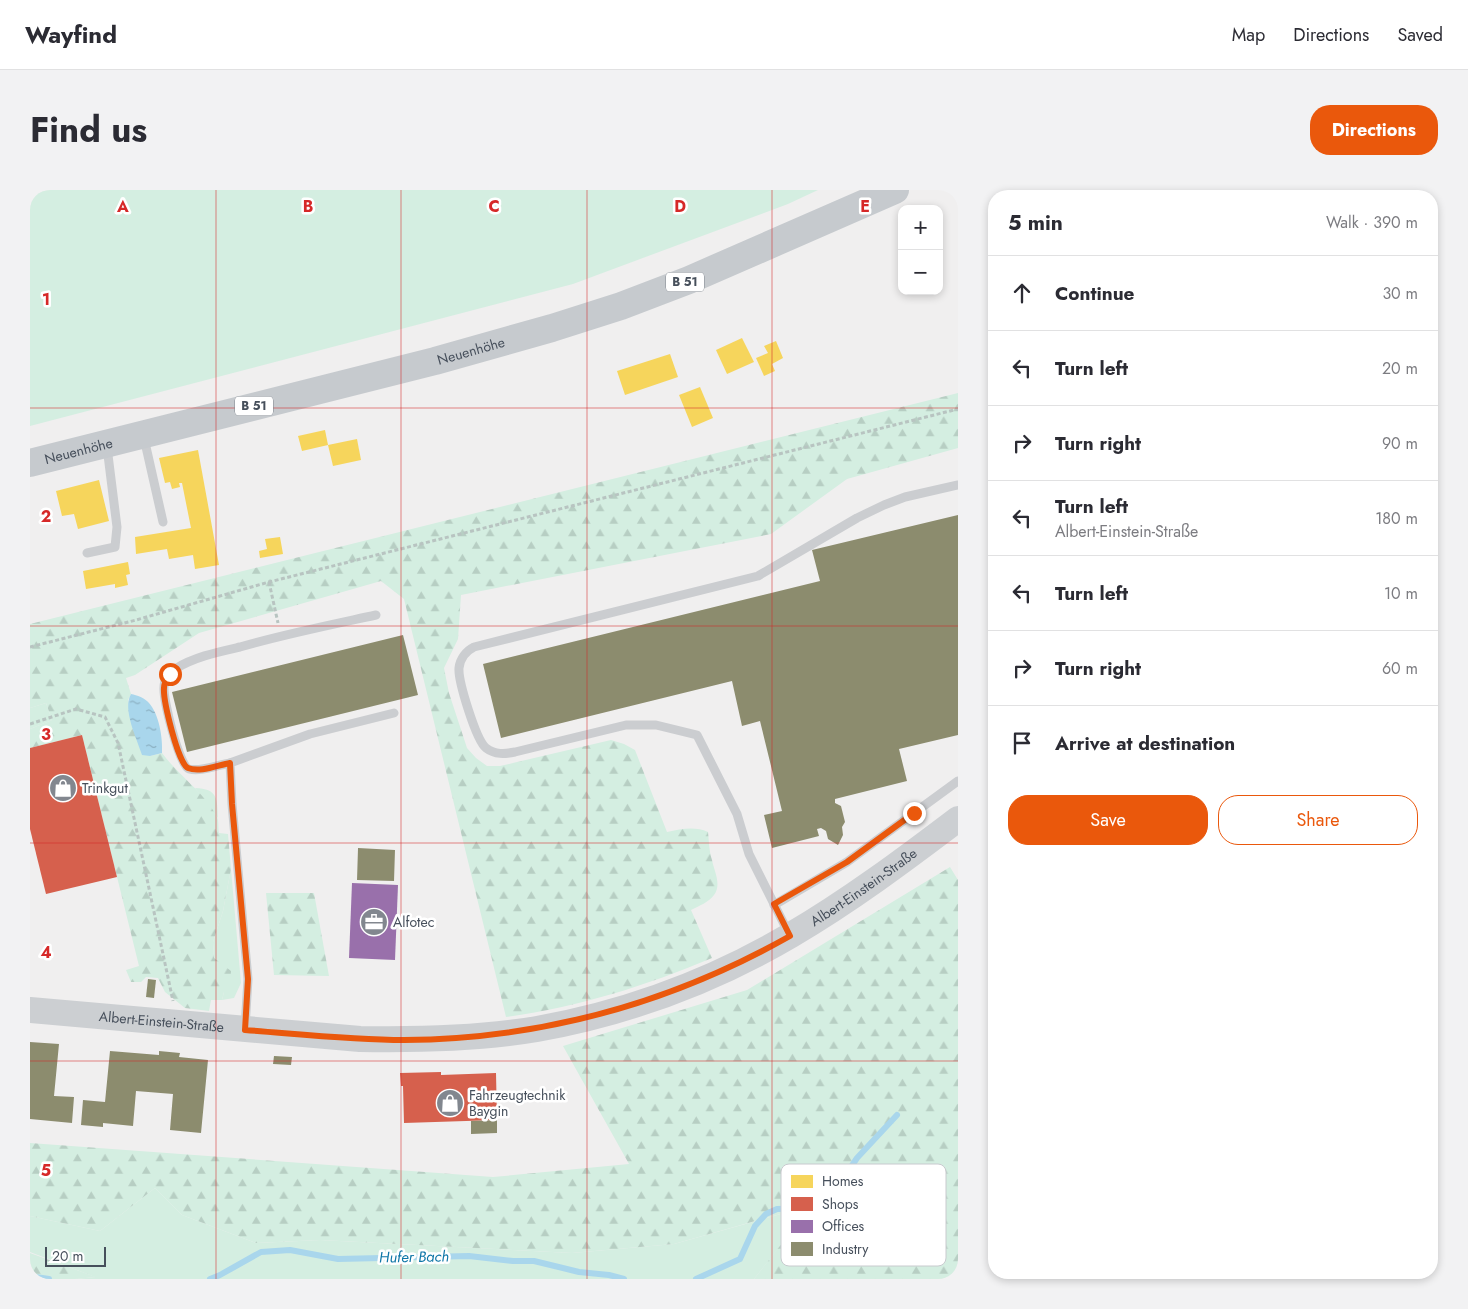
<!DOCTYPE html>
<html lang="en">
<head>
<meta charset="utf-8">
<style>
	body { margin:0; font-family:Jost,sans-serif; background:#f2f2f3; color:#2b2b33 }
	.controls { position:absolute; right:15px; top:15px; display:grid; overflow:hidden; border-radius:10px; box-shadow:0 2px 8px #0003 }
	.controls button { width:45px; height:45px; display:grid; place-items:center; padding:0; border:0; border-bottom:1px solid #e1e1e2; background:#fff; color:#2b2b33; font:25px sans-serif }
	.scale { position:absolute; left:15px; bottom:12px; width:61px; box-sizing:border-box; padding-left:5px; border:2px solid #464f5b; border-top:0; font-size:14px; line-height:18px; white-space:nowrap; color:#464f5b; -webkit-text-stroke:4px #fff; paint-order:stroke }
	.stop { position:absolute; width:15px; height:15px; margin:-11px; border:4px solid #ea580c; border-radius:50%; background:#fff }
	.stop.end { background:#ea580c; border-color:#fff; box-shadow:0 1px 5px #0008 }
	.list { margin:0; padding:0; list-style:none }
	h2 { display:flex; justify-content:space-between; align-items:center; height:65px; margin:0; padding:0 20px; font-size:21px }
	h2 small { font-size:16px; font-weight:400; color:#7c7c81 }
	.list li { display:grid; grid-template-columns:32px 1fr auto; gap:15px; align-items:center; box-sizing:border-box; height:75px; padding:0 20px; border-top:1px solid #e1e1e2 }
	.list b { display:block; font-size:19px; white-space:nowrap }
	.list p { margin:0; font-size:16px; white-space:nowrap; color:#7c7c81 }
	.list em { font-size:16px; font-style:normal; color:#7c7c81 }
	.actions { display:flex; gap:10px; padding:15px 20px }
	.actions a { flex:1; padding:11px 0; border:1px solid #ea580c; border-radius:20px; text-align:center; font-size:18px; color:#ea580c }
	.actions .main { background:#ea580c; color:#fff }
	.icon { flex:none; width:28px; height:28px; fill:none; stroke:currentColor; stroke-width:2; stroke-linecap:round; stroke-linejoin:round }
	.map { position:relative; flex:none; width:928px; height:1089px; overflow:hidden; border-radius:20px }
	header { display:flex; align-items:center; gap:30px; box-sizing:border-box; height:70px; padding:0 25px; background:#fff; border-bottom:1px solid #e1e1e2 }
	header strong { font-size:24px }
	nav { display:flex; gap:28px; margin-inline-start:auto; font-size:18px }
	.intro { display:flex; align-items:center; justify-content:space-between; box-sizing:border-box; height:120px; padding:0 30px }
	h1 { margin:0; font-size:35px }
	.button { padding:12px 22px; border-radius:20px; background:#ea580c; color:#fff; font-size:18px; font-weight:700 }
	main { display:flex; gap:30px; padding:0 30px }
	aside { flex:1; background:#fff; border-radius:20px; box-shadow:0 2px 8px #0003 }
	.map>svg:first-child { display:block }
</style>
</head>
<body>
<header>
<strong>Wayfind</strong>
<nav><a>Map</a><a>Directions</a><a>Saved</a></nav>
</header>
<div class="intro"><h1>Find us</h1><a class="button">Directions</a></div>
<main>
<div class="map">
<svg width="928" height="1089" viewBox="0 0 928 1089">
	<defs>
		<pattern id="forest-firs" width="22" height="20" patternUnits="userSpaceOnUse" patternTransform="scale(1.25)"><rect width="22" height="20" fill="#d4eee1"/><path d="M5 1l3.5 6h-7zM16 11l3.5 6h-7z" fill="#b7cec3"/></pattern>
		<pattern id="water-ripples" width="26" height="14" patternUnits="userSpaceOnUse" patternTransform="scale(1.25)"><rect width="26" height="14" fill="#a9d6ec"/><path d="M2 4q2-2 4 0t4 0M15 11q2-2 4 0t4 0" fill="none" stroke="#8bb0c2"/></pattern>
	</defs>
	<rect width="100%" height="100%" fill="#f0efef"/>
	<!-- green -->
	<g fill="#d4eee1">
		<path d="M 0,0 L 788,0 L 758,14 L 543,94 L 0,236 Z"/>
		<path d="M 16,513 L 22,530 L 0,539 L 0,518 Z"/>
		<path d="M 165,598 C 188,599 187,608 188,628 Z"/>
		<path d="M 201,679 L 211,793 L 204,808 L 192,810 L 194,802 L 184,768 L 183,752 L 193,721 Z"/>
		<path d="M 125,998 L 152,1025 L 226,1053 L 290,1050 L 542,1063 L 644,1054 L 783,1015 L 724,1089 L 45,1089 L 65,1087 L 0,1062 L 0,1026 L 70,1041 Z"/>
	</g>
	<!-- forest -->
	<g fill="url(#forest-firs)">
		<path d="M 928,203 L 928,258 L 817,289 L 741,344 L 431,405 L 428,449 L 414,478 L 419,503 L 437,558 L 446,568 L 457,576 L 470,576 L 581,550 L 594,554 L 605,560 L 637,642 C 651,639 665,636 678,642 C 679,651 679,661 682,670 C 684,681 692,694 684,705 C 679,712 669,716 661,720 L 682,768 C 616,796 548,817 476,827 L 374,409 L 351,391 L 169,443 L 105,485 L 96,488 L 101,504 L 98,510 L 120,566 L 132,563 C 148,585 175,603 187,627 C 189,631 188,638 189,643 L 198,644 L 201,679 L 193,721 L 183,752 L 184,768 L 201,781 L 200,796 L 194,802 L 192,810 L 181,810 L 179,821 L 155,818 L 135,802 L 128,788 L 116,787 L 111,792 L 101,792 L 96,780 L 109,776 L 52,545 L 0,558 L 0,539 L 22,530 L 16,513 L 0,518 L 0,434 Z"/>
		<path d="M 920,677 L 928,690 L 928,1089 L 724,1089 L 782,1015 L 644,1054 L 542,1063 L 290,1050 L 226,1053 L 152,1025 L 125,998 L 70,1041 L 0,1026 L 0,953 L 463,987 L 599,974 L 533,856 L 717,800 Z"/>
		<path d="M 236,703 L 284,703 L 299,786 L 244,785 Z"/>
		<path d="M 0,1063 L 66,1087 L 45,1089 L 0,1089 Z"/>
	</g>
	<!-- water -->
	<path fill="url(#water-ripples)" d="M 101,504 C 107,505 115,508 119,513 C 129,524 133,548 132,563 L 120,566 L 112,565 C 107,549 92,519 101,504 Z"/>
	<!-- homes -->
	<g fill="#f6d55c">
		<path d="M 712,148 L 724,172 L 697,184 L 686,160 Z"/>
		<path d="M 746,151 L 753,168 L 742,174 L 745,181 L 734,186 L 726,168 L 738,163 L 734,156 Z"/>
		<path d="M 640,164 L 648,187 L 595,205 L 587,181 Z"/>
		<path d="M 670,197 L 683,228 L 662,237 L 649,205 Z"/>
		<path d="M 295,240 L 298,255 L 272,261 L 268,246 Z"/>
		<path d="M 327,249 L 331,270 L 303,276 L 298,255 Z"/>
		<path d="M 168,260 L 189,375 L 165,379 L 163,365 L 139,369 L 137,359 L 106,364 L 105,347 L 161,338 L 152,293 L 149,293 L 150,297 L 142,299 L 140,292 L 135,293 L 129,268 Z"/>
		<path d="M 69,290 L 79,331 L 48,339 L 44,324 L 32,326 L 26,301 Z"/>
		<path d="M 250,347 L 253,364 L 230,368 L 229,361 L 237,359 L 235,349 Z"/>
		<path d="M 98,372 L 100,384 L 96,385 L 98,395 L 85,398 L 85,394 L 56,399 L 53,381 Z"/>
	</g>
	<!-- shops -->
	<g fill="#d6604d">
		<path d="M 52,545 L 87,687 L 16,704 L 0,639 L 0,558 Z"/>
		<path d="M 411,882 L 411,885 L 466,883 L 467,930 L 374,933 L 373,896 L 371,896 L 370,883 Z"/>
	</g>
	<!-- offices -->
	<path fill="#9970ab" d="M 322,693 L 368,695 L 365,770 L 319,768 Z"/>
	<!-- industry -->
	<g fill="#8c8c6e">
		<path d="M 928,325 L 928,545 L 869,559 L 877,591 L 805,609 L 805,613 L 811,616 L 815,632 L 812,637 L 813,645 L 808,655 L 798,649 L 796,641 L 791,638 L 787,639 L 789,646 L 742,658 L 734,625 L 752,621 L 730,531 L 712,536 L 702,491 L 471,548 L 453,474 L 790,391 L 782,360 Z"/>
		<path d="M 373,445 L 388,505 L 157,562 L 142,502 Z"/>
		<path d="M 328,658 L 365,660 L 364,691 L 327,690 Z"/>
		<path d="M 118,789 L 126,790 L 124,808 L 116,807 Z"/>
		<path d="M 0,852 L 29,854 L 24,906 L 44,907 L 42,933 L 0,929 Z"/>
		<path d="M 80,861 L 129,865 L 129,861 L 150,863 L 149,867 L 178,870 L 171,943 L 140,940 L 143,904 L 106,901 L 103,936 L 73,933 L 73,937 L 51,935 L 53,910 L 75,912 Z"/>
		<path d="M 244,866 L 262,867 L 261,875 L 243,874 Z"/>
		<path d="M 467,930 L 467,943 L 441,944 L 441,931 Z"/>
	</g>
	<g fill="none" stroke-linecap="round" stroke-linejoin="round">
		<!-- stream -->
		<g stroke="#a9d6ec" stroke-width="6">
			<path d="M 0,1086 L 19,1089"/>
			<path d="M 180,1089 L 190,1085 L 231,1062 L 260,1060 L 308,1069 L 439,1066 L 483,1071 L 504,1071 L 549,1082 L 579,1085 L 594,1089"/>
			<path d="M 666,1089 L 710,1069 L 725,1036 L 736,1024 L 747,1019 L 785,1018 L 799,1010 L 827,968 L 867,925"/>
		</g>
		<!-- path -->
		<g stroke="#b8c4c1" stroke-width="3" stroke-dasharray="4 2.5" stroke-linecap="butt">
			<path d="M 239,392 L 248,433"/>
			<path d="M 0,457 L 106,430 L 239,392 L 928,219"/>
			<path d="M 0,534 L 46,519 L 75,527 L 88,553 L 143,811"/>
		</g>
		<!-- lane -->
		<g stroke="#cbcdd0" stroke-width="9">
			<path d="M 114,248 L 133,332"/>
			<path d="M 57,363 L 85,357 L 87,337 L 77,257"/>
			<path d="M 200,573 C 188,575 171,582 159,579 C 149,576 133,509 134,497 C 134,490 139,483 145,479 C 164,467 188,462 210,457 C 255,444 300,435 346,425"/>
			<path d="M 744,715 L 817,672 L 928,591"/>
			<path d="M 759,744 L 719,664 L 707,624 L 667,545 L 626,535 L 596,535 L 485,562 C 475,564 465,565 456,558 C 446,550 428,491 429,478 C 430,469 436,461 444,457 L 728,386 L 827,328 L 854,315 L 875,307 L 928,295"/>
			<path d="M 215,838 L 218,789 L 202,614 L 200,573 L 280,544 L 364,523"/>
		</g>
		<!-- secondary -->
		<path stroke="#cccfd2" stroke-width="26" id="s1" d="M 0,820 L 330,849 C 389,850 449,849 507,839 C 596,823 683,791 761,745 C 819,711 874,670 928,629"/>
		<!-- primary -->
		<path stroke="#c6cace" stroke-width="28" id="s2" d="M 0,273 L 405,171 L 522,138 L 591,116 L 659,90 L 865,0"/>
	</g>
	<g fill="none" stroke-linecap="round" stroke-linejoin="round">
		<!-- route -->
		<path stroke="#ea580c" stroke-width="6" d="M 140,484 C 137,489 134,492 134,498 C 133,510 148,574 158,578 C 170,583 188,575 200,573 L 202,614 L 218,789 L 215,840 C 268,844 321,850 374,850 C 512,849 639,814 760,746 L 744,714 L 817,672 L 884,623"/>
	</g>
	<!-- grid -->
	<path fill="none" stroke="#d62828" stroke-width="1" stroke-opacity="0.55" d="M 186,0 L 186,1089M 371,0 L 371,1089M 557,0 L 557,1089M 742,0 L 742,1089M 0,218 L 928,218M 0,436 L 928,436M 0,653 L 928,653M 0,871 L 928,871"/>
	<!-- icons -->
	<defs>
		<g id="shop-disc" transform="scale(1.4375)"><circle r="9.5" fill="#82878f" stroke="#fff"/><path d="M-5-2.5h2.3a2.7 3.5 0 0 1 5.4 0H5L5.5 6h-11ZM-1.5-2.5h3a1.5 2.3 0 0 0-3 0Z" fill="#fff"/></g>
		<g id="office-disc" transform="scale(1.4375)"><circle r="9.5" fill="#82878f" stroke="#fff"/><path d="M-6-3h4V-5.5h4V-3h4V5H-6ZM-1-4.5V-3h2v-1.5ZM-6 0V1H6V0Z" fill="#fff"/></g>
	</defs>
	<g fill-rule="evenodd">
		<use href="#shop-disc" x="33" y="598"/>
		<use href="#office-disc" x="344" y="732"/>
		<use href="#shop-disc" x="420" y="913"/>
	</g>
	<g text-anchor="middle" stroke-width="5" stroke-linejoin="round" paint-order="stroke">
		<!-- shield labels -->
		<g fill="#fff" stroke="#7e848c" stroke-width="1">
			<rect x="636" y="82.5" width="38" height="19" rx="4"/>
			<rect x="205" y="206.5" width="38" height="19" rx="4"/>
		</g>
		<g font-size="12" font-weight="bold" fill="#464f5b">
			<text x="655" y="96">B 51</text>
			<text x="224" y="220">B 51</text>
		</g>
		<!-- street labels -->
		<g font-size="14" fill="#464f5b" stroke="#fff">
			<text dy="5" stroke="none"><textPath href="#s2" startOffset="455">Neuenhöhe</textPath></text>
			<text dy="5" stroke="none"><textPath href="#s2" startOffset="50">Neuenhöhe</textPath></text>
			<text dy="5" stroke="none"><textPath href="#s1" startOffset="868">Albert-Einstein-Straße</textPath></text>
			<text dy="5" stroke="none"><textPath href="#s1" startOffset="132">Albert-Einstein-Straße</textPath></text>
		</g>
		<!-- poi labels -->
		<g font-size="14" fill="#464f5b" stroke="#fff" text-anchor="start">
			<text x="52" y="603">Trinkgut</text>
			<text x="363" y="737">Alfotec</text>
			<text x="439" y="910">Fahrzeugtechnik<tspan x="439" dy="16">Baygin</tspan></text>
		</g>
		<!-- water labels -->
		<g font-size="15" font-style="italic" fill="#0e76a7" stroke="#fff">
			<text transform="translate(384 1067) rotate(-1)" y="5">Hufer Bach</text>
		</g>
	</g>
	<!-- legend -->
	<rect x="751" y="974" width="165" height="102" rx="8" fill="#fff" stroke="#c8cace" stroke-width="1"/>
	<rect x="761" y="985" width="22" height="13" fill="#f6d55c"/>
	<rect x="761" y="1007" width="22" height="14" fill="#d6604d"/>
	<rect x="761" y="1030" width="22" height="13" fill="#9970ab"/>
	<rect x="761" y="1052" width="22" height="14" fill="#8c8c6e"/>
	<g font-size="14" fill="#464f5b">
		<text x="792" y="996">Homes</text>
		<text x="792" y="1019">Shops</text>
		<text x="792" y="1041">Offices</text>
		<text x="792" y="1064">Industry</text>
	</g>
	<g font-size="16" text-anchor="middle" font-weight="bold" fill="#d62828" stroke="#fff" stroke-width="5" stroke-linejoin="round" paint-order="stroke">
		<text x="93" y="22">A</text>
		<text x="278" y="22">B</text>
		<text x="464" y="22">C</text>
		<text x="650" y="22">D</text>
		<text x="835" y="22">E</text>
		<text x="16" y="115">1</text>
		<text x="16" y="332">2</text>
		<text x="16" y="550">3</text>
		<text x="16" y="768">4</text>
		<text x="16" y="986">5</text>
	</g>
</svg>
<div class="controls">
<button>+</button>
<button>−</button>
</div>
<div class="scale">20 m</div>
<div class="stop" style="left:140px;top:484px"></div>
<div class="stop end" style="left:884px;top:623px"></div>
</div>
<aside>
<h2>5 min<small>Walk · 390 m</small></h2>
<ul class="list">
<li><svg class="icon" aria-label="ahead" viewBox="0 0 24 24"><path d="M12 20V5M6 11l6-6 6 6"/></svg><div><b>Continue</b></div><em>30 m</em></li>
<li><svg class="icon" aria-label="left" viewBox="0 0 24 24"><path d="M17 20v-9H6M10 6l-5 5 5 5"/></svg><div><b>Turn left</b></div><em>20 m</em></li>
<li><svg class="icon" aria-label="right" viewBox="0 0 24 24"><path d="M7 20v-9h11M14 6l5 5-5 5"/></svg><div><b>Turn right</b></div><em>90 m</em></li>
<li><svg class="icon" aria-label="left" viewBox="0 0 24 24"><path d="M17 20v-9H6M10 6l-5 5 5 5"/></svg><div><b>Turn left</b><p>Albert-Einstein-Straße</p></div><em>180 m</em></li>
<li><svg class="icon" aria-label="left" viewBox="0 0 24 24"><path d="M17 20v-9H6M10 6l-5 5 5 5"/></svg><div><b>Turn left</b></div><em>10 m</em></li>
<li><svg class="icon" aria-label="right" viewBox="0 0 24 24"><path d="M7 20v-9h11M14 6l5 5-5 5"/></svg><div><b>Turn right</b></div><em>60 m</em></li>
<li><svg class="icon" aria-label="arrive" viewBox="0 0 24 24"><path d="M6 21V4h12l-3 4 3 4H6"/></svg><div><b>Arrive at destination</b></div></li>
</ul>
<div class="actions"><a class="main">Save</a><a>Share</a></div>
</aside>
</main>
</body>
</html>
